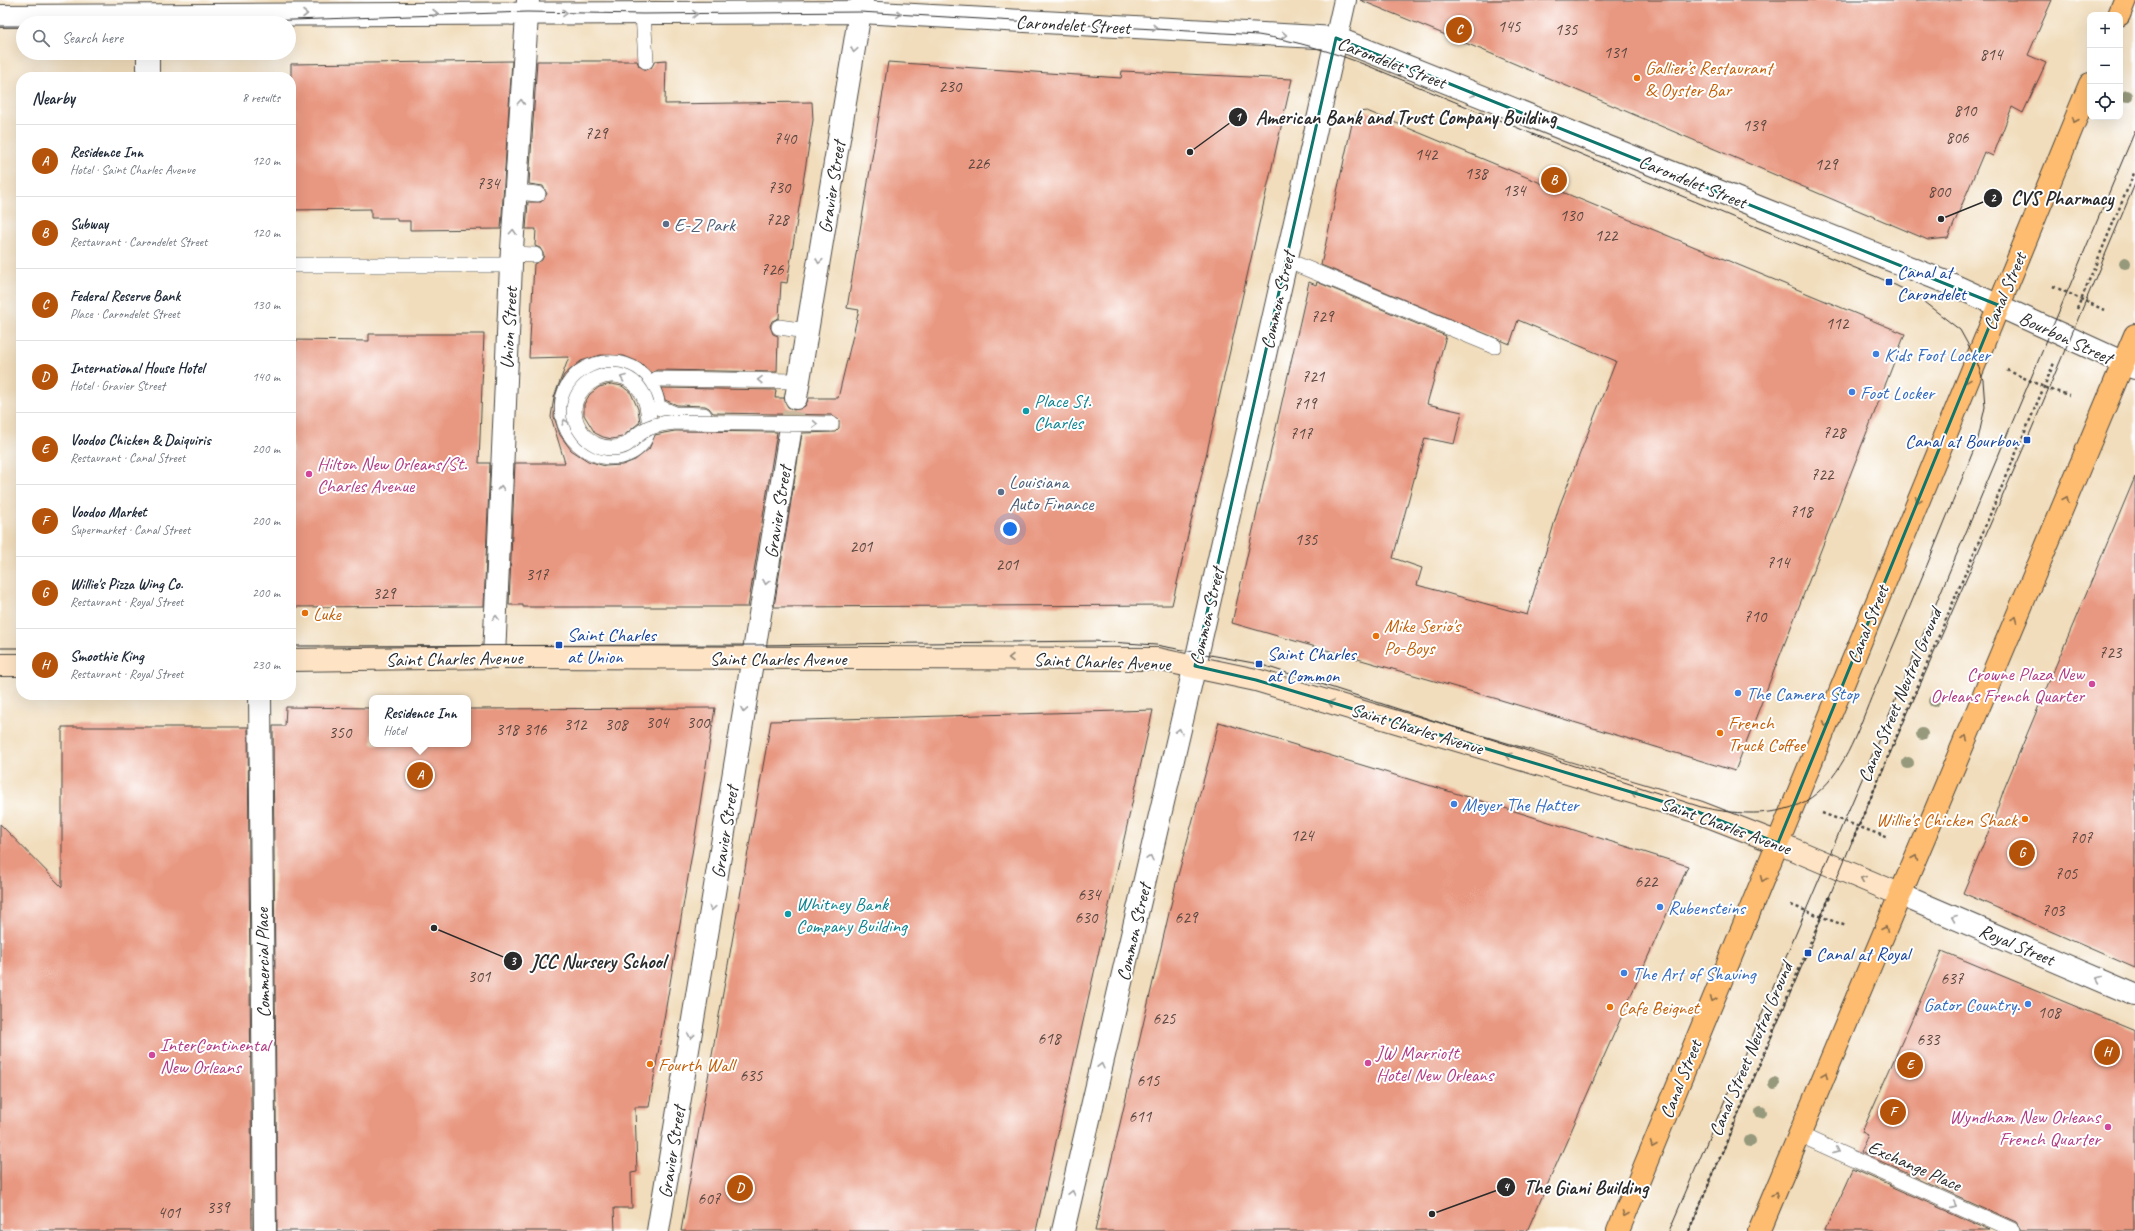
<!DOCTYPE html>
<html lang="en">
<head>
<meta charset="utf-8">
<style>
	body { margin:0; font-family:Caveat,sans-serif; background:#f2f2f3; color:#1f2937 }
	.controls { position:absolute; right:12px; top:12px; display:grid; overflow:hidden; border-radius:8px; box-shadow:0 4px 16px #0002 }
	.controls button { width:36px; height:36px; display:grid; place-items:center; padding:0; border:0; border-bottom:1px solid #e0e1e3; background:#fff; color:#1f2937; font:20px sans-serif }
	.you { position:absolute; left:1010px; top:529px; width:14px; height:14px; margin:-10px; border:3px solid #fff; border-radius:50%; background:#1a73e8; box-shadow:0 0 0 6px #1a73e833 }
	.badge { display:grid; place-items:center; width:26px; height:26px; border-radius:50%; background:#b45309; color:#fff; font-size:13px; font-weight:700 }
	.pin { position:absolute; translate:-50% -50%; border:2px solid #fff; box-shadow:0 1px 4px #0006 }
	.popup { position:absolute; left:369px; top:695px; width:102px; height:52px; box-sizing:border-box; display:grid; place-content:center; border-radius:8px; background:#fff; filter:drop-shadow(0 1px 3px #0005); font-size:13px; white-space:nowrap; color:#747a83 }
	.popup b { font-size:15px; color:#1f2937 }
	.popup::after { content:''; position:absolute; left:50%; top:100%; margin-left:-8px; border:8px solid transparent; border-top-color:#fff }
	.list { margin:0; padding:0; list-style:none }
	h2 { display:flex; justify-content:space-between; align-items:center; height:52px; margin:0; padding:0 16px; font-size:17px }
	h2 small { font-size:13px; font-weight:400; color:#747a83 }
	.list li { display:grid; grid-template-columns:26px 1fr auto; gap:12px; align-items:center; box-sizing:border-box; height:72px; padding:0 16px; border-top:1px solid #e0e1e3 }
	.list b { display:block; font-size:15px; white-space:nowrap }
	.list p { margin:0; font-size:13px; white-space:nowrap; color:#747a83 }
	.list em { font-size:13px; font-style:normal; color:#747a83 }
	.icon { flex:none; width:22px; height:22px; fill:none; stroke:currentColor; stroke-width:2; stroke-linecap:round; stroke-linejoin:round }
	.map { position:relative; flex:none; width:2135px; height:1231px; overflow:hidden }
	.search { position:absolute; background:#fff; box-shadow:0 4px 16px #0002; left:16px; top:16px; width:280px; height:44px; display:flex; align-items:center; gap:10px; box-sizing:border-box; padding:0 14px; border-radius:22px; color:#747a83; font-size:15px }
	.panel { position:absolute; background:#fff; box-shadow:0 4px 16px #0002; left:16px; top:72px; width:280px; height:628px; border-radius:16px }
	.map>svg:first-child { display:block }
</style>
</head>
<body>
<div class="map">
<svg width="2135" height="1231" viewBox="0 0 2135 1231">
	<rect width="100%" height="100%" fill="#fff"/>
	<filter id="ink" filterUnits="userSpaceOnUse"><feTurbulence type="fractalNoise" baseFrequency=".025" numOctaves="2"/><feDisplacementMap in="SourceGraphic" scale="8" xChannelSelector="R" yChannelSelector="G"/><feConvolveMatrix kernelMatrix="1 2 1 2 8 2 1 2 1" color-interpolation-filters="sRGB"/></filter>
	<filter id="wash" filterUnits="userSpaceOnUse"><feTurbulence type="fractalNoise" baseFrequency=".012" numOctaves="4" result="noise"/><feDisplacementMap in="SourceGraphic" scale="16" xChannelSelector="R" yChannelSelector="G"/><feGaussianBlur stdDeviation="0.9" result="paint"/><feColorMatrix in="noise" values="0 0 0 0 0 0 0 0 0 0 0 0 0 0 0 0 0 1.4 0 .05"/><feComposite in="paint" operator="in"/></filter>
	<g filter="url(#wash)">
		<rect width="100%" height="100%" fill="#f1ddbc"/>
		<g id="blocks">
			<!-- building -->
			<g fill="#e89780">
				<path d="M 1360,0 L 2052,0 L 2028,55 L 2046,63 L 2023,113 L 2012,107 L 1993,156 L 1984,152 L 1948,238 L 1928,240 L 1480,49 Z"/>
				<path d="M 666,60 L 665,104 L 812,102 L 813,120 L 787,283 L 781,282 L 779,318 L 772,321 L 770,326 L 773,334 L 778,336 L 777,372 L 657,370 L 651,373 L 641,363 L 624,356 L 601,355 L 581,361 L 564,375 L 555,395 L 554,417 L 560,435 L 571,450 L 588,461 L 605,466 L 622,465 L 635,460 L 649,449 L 655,435 L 664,433 L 675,431 L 777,432 L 748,607 L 523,607 L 523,605 L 509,605 L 515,463 L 565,463 L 551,417 L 554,397 L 569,357 L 529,358 L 534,264 L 542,260 L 544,255 L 540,248 L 535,246 L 536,229 L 526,229 L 528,202 L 541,202 L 547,194 L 543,186 L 529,184 L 537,61 L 637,61 L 639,66 L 646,70 L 651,68 L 655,61 Z"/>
				<path d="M 512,61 L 501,229 L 410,230 L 410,221 L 397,221 L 397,218 L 371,218 L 371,209 L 291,210 L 291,64 Z"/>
				<path d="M 888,62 L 1121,78 L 1122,71 L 1292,79 L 1172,605 L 774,607 L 802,433 L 835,432 L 839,428 L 839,420 L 831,415 L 713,413 L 709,408 L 705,406 L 677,405 L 665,400 L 661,388 L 776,390 L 775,398 L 784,398 L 788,407 L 794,410 L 805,406 L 809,398 L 838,398 L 859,310 L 847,308 Z"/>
				<path d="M 1367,111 L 1905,334 L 1735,771 L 1501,700 L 1232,623 L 1309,282 L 1316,285 L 1317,282 L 1446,336 L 1427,404 L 1462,412 L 1454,444 L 1425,438 L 1393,558 L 1422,568 L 1417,585 L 1527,615 L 1559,507 L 1616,361 L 1518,320 L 1510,344 L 1321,265 L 1353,119 L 1358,112 Z"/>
				<path d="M 369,334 L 484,334 L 479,463 L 490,463 L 484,606 L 291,607 L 291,340 L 369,341 Z"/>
				<path d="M 611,384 L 622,386 L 631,393 L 638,409 L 640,422 L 622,437 L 612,439 L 603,437 L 595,433 L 584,415 L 584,404 L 590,394 L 599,387 Z"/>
				<path d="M 2135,477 L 2135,968 L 1963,893 L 1993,821 L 2004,789 Z"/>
				<path d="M 286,707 L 372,708 L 372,744 L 468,744 L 468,709 L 715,708 L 696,830 L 649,1107 L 635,1107 L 637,1172 L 631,1173 L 632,1208 L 614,1208 L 615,1231 L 277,1231 L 273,726 L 285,726 Z"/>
				<path d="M 1153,710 L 1036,1231 L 681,1231 L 771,721 Z"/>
				<path d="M 1219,722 L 1511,810 L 1688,866 L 1527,1231 L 1095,1231 L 1176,883 Z"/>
				<path d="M 62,727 L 248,727 L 252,1231 L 0,1231 L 0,824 L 62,887 Z"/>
				<path d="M 1942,951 L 2135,1031 L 2135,1231 L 2022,1231 L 2017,1223 L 1860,1152 L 1868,1135 L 1862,1132 Z"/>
				<path d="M 1853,1169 L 1991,1231 L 1825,1231 Z"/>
			</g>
		</g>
	</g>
	<g filter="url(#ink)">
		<use href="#blocks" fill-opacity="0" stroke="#494641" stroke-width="1"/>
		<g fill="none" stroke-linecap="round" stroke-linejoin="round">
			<!-- street-tunnel -->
			<path stroke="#c9b99f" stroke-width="22" stroke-dasharray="22 11" stroke-linecap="butt" d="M 790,433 L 796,398"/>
			<!-- lane casing -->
			<g stroke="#494641" stroke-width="16">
				<g id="lane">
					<path d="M 643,14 L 646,61"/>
					<path d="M 516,192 L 538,194"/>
					<path d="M 512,254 L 535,255"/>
					<path d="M 1286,260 L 1494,346"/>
					<path d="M 291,265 L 511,265"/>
					<path d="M 779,327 L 807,331"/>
					<path d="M 657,379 L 799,381"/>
					<path d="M 647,406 C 648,412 650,421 649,427 C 638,475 571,461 563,417 C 553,355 648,339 658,407 L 675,414 L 704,415"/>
					<path d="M 1800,1135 L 2013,1231"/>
				</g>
			</g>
			<!-- street casing -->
			<g stroke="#494641" stroke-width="24">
				<g id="street">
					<path d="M 0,16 L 860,12 L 1336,38 L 1953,285 L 2135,368"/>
					<path d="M 148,53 L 148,77"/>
					<path d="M 796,398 L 862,0"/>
					<path d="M 494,657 L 511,265 L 528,0"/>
					<path d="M 260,695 L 265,1231"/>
					<path d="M 1899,894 L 2135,995"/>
					<path d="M 658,1231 L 790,433"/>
					<path d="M 1063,1231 L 1198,652 L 1345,0"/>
				</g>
			</g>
			<!-- secondary casing -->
			<g stroke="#494641" stroke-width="24">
				<g id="secondary">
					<path d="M 291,660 L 494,657 L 1157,659 L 1256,680 L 1698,812 L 1778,843 L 1899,894"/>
					<path d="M 0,665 L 21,665"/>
				</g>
			</g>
			<!-- primary casing -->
			<g stroke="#494641" stroke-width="24">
				<g id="primary">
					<path d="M 2119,15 L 2125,0"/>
					<path d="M 1618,1231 L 2090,84"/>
					<path d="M 1759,1231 L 2135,335"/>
				</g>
			</g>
			<!-- path -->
			<g stroke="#494641" stroke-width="2.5" stroke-dasharray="3 3" stroke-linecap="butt">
				<path d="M 2053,286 L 2104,310"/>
				<path d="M 2077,309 L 2135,171"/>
				<path d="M 2007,370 L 2048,389 L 2069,395"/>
				<path d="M 1822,813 L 1889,838"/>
				<path d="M 1852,842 L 2054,363"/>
				<path d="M 1791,905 L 1846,926"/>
				<path d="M 1689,1231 L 1830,896"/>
			</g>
			<!-- lane -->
			<use href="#lane" stroke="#fff" stroke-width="15"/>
			<!-- street -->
			<use href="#street" stroke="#fff" stroke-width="22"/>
			<!-- secondary -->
			<use href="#secondary" stroke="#fee4c5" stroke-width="22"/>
			<!-- primary -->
			<use href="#primary" stroke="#fdbc6f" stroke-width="22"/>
			<!-- tram -->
			<g stroke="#2b2b2b" stroke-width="1">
				<path d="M 205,23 L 527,12 L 643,14 L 860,12 L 1258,35 C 1297,41 1333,52 1371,67 L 1889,282 L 1915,295 L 1960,330 L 1976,359 L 1983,380 L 1985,407 L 1978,439 C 1944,524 1910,608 1874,691 C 1859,726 1847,768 1817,793 C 1788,819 1736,815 1701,807 L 1259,664 L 1156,645 L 1094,641 L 755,645 L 291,646"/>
				<path d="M 0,26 L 23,26"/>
				<path d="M 0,648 L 21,648"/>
				<path d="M 1669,1231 L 1865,772 L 2135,131"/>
				<path d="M 1689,1231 L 1816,933 L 1821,917 L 1858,827 L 2027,440 L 2135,184"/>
			</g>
			<!-- lane-bridge casing -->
			<g stroke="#494641" stroke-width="16" stroke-linecap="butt">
				<path id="lane-bridge" d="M 647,406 C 631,344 547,387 583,434 C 590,443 601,448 612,448 C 630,448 631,438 643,431 C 652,425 664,423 675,422 L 831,424"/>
			</g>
			<!-- lane-bridge -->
			<use href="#lane-bridge" stroke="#fff" stroke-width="15"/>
		</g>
		<!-- trees -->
		<g fill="#96997c">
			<circle cx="2127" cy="96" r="6"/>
			<circle cx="2125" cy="263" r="6"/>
			<circle cx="1934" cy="701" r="6"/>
			<circle cx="1922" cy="734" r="6"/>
			<circle cx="1908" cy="763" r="6"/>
			<circle cx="1774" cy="1084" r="6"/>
			<circle cx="1761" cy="1112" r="6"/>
			<circle cx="1750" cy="1141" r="6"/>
		</g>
		<!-- one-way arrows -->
		<defs><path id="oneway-chevron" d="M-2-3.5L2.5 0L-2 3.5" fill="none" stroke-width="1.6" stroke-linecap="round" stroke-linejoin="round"/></defs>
		<g stroke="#a0a0a0">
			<use href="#oneway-chevron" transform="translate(435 13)"/>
			<use href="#oneway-chevron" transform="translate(565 13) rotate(1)"/>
			<use href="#oneway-chevron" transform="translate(305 14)"/>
			<use href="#oneway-chevron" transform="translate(695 14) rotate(-1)"/>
			<use href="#oneway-chevron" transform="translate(899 14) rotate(3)"/>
			<use href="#oneway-chevron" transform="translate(1155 28) rotate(3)"/>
			<use href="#oneway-chevron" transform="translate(1284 35) rotate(3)"/>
			<use href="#oneway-chevron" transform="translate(854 50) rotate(99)"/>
			<use href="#oneway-chevron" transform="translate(1473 94) rotate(22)"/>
			<use href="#oneway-chevron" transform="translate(521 102) rotate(-87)"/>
			<use href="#oneway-chevron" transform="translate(513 232) rotate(-86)"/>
			<use href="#oneway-chevron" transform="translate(819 261) rotate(99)"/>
			<use href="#oneway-chevron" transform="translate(623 378) rotate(-159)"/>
			<use href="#oneway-chevron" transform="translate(760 380) rotate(-179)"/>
			<use href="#oneway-chevron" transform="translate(565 422) rotate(-106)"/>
			<use href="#oneway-chevron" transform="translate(815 424) rotate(1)"/>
			<use href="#oneway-chevron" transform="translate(501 488) rotate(-87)"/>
			<use href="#oneway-chevron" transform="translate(766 582) rotate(99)"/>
			<use href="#oneway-chevron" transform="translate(496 618) rotate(-88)"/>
			<use href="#oneway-chevron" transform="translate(744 710) rotate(99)"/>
			<use href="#oneway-chevron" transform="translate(1179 731) rotate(-77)"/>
			<use href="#oneway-chevron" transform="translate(1150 858) rotate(-77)"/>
			<use href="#oneway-chevron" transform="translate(712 908) rotate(99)"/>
			<use href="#oneway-chevron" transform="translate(1954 918) rotate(-158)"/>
			<use href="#oneway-chevron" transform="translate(2099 979) rotate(-157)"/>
			<use href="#oneway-chevron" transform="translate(691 1036) rotate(99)"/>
			<use href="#oneway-chevron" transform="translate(1101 1066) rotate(-77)"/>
			<use href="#oneway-chevron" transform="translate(1836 1151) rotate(24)"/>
			<use href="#oneway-chevron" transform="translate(1072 1193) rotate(-77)"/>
			<use href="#oneway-chevron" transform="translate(1954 1205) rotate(24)"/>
		</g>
		<g stroke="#8a6c4a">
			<use href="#oneway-chevron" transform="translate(2075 120) rotate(113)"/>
			<use href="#oneway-chevron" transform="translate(1967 380) rotate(112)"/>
			<use href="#oneway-chevron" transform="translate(2066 499) rotate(-67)"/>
			<use href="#oneway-chevron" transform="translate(1918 500) rotate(112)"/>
			<use href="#oneway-chevron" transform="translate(2015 619) rotate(-67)"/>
			<use href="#oneway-chevron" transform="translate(1826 724) rotate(112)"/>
			<use href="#oneway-chevron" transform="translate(1965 738) rotate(-67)"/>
			<use href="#oneway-chevron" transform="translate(1915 858) rotate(-67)"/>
			<use href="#oneway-chevron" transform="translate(1763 879) rotate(112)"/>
			<use href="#oneway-chevron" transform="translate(1885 929) rotate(-67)"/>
			<use href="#oneway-chevron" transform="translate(1713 999) rotate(112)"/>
			<use href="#oneway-chevron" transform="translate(1825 1075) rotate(-68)"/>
			<use href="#oneway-chevron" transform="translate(1653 1145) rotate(112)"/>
			<use href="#oneway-chevron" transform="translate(1775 1195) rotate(-67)"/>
			<use href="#oneway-chevron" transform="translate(1625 1214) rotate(112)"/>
		</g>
		<g stroke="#948878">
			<use href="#oneway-chevron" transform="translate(1011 658) rotate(-180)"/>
			<use href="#oneway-chevron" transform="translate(1331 703) rotate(-163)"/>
			<use href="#oneway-chevron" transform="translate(1509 756) rotate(-163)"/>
			<use href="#oneway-chevron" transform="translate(1634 793) rotate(-163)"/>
			<use href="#oneway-chevron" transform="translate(1863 879) rotate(-157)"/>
		</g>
	</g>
	<!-- marked area -->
	<path fill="none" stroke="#0f766e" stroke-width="3" stroke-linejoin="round" d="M 1336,38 L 1998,305 L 1778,843 L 1698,812 L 1256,680 L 1195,666 Z"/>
	<!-- markers -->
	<g fill="#e8710a" stroke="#fff" stroke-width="1.5">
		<circle cx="1637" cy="78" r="4"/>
		<circle cx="305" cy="613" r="4"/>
		<circle cx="1376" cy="636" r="4"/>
		<circle cx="1720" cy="733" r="4"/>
		<circle cx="2025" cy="819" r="4"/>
		<circle cx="1610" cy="1007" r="4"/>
		<circle cx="650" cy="1064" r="4"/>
	</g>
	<g fill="#5c6f8a" stroke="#fff" stroke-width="1.5">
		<circle cx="666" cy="224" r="4"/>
		<circle cx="1001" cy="492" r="4"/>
	</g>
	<g fill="#1a4fb4" stroke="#fff" stroke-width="1.5">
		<rect x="1885" y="278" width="8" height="8" rx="2"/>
		<rect x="2023" y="436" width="8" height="8" rx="2"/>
		<rect x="555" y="641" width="8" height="8" rx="2"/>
		<rect x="1255" y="660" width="8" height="8" rx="2"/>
		<rect x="1804" y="949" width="8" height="8" rx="2"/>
	</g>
	<g fill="#3f7fe0" stroke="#fff" stroke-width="1.5">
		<circle cx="1876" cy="354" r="4"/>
		<circle cx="1852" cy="392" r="4"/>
		<circle cx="1738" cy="693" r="4"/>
		<circle cx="1454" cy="804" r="4"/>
		<circle cx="1660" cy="907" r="4"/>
		<circle cx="1624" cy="973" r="4"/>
		<circle cx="2028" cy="1004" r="4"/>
	</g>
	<g fill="#0f9aa8" stroke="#fff" stroke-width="1.5">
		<circle cx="1026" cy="411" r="4"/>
		<circle cx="788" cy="914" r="4"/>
	</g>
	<g fill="#d1479c" stroke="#fff" stroke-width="1.5">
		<circle cx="309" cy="474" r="4"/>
		<circle cx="2092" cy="684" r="4"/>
		<circle cx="152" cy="1055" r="4"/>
		<circle cx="1368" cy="1063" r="4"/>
		<circle cx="2108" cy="1127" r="4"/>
	</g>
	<g text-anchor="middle" stroke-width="4" stroke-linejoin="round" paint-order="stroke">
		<!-- number labels -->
		<g font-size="17" fill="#5a4640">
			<text x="1509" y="32">145</text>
			<text x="1566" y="35">135</text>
			<text x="1615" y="58">131</text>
			<text x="1991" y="60">814</text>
			<text x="950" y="92">230</text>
			<text x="1965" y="116">810</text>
			<text x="1754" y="131">139</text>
			<text x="596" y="139">729</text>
			<text x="1957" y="143">806</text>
			<text x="785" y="144">740</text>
			<text x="1426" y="160">142</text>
			<text x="978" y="169">226</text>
			<text x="1826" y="170">129</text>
			<text x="1476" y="179">138</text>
			<text x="488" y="189">734</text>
			<text x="779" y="193">730</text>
			<text x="1514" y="196">134</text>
			<text x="1939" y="197">800</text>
			<text x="1571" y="221">130</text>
			<text x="777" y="225">728</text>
			<text x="1606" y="241">122</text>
			<text x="772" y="275">726</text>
			<text x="1322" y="322">729</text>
			<text x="1837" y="329">112</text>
			<text x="1313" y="382">721</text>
			<text x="1305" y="409">719</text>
			<text x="1834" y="438">728</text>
			<text x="1301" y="439">717</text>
			<text x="1822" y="480">722</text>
			<text x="1801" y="517">718</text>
			<text x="1306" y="545">135</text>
			<text x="861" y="552">201</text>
			<text x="1778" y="568">714</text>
			<text x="1007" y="570">201</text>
			<text x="537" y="580">317</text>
			<text x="384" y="599">329</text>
			<text x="1755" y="622">710</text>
			<text x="2110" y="658">723</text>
			<text x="657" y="728">304</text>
			<text x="698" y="728">300</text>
			<text x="575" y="730">312</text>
			<text x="616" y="730">308</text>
			<text x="507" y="735">318</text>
			<text x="535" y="735">316</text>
			<text x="340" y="738">350</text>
			<text x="1302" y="841">124</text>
			<text x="2081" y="843">707</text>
			<text x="2066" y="879">705</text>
			<text x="1646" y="887">622</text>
			<text x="1089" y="900">634</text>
			<text x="2053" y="916">703</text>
			<text x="1086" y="923">630</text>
			<text x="1186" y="923">629</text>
			<text x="479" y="982">301</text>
			<text x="1952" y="984">637</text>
			<text x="2049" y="1018">108</text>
			<text x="1164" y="1024">625</text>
			<text x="1049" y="1044">618</text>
			<text x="1928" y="1045">633</text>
			<text x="751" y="1081">635</text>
			<text x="1148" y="1086">615</text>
			<text x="1140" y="1122">611</text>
			<text x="709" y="1204">607</text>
			<text x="218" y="1213">339</text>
			<text x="169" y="1218">401</text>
		</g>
		<!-- street labels -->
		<g font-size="19" fill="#2b2b2b" stroke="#fff">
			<text transform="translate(1073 24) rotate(3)" y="7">Carondelet Street</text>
			<text transform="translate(1392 62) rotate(21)" y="7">Carondelet Street</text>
			<text transform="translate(1693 181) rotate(22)" y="7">Carondelet Street</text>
			<text transform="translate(831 187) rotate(-81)" y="7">Gravier Street</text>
			<text transform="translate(2004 291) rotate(-67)" y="7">Canal Street</text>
			<text transform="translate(1277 300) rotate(-77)" y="7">Common Street</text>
			<text transform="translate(508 328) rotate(-87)" y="7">Union Street</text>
			<text transform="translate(2066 337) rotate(25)" y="7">Bourbon Street</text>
			<text transform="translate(777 512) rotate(-81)" y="7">Gravier Street</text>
			<text transform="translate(1206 616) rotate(-77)" y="7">Common Street</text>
			<text transform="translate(1867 624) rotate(-68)" y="7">Canal Street</text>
			<text transform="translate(454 658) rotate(-1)" y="7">Saint Charles Avenue</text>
			<text x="778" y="665">Saint Charles Avenue</text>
			<text transform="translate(1102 661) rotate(2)" y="7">Saint Charles Avenue</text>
			<text transform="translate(1899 695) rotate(-67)" y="7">Canal Street Neutral Ground</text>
			<text transform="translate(1417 728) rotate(17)" y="7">Saint Charles Avenue</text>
			<text transform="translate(1726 825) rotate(20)" y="7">Saint Charles Avenue</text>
			<text transform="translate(724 832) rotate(-81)" y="7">Gravier Street</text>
			<text transform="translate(1133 932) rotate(-77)" y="7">Common Street</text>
			<text transform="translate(2017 944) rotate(23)" y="7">Royal Street</text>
			<text transform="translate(262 963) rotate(-91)" y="7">Commercial Place</text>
			<text transform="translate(1750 1049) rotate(-67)" y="7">Canal Street Neutral Ground</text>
			<text transform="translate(1680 1079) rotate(-68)" y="7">Canal Street</text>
			<text transform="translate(671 1152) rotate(-81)" y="7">Gravier Street</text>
			<text transform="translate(1915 1165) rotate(24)" y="7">Exchange Place</text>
		</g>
		<!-- food labels -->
		<g font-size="19" fill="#c56008" stroke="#fff" text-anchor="start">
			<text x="1645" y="74">Gallier’s Restaurant<tspan x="1645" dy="22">&amp; Oyster Bar</tspan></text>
			<text x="313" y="620">Luke</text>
			<text x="1384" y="632">Mike Serio's<tspan x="1384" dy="22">Po-Boys</tspan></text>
			<text x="1728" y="729">French<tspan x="1728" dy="22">Truck Coffee</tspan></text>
			<text x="2017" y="826" text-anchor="end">Willie's Chicken Shack</text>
			<text x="1618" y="1014">Cafe Beignet</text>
			<text x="658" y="1071">Fourth Wall</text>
		</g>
		<!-- service labels -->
		<g font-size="19" fill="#4e5e75" stroke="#fff" text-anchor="start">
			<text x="674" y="231">E-Z Park</text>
			<text x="1009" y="488">Louisiana<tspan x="1009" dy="22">Auto Finance</tspan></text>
		</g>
		<!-- transit labels -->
		<g font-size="19" fill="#164399" stroke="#fff" text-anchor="start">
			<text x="1897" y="278">Canal at<tspan x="1897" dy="22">Carondelet</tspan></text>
			<text x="2019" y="447" text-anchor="end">Canal at Bourbon</text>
			<text x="567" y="641">Saint Charles<tspan x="567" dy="22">at Union</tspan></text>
			<text x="1267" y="660">Saint Charles<tspan x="1267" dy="22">at Common</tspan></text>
			<text x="1816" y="960">Canal at Royal</text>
		</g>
		<!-- shop labels -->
		<g font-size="19" fill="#366cbe" stroke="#fff" text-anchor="start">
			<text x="1884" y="361">Kids Foot Locker</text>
			<text x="1860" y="399">Foot Locker</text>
			<text x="1746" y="700">The Camera Stop</text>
			<text x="1462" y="811">Meyer The Hatter</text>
			<text x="1668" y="914">Rubensteins</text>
			<text x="1632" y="980">The Art of Shaving</text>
			<text x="2020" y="1011" text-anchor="end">Gator Country.</text>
		</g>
		<!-- culture labels -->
		<g font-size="19" fill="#0d838f" stroke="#fff" text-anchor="start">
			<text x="1034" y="407">Place St.<tspan x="1034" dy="22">Charles</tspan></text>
			<text x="796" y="910">Whitney Bank<tspan x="796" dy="22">Company Building</tspan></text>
		</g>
		<!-- hotel labels -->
		<g font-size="19" fill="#b23c85" stroke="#fff" text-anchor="start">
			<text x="317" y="470">Hilton New Orleans/St.<tspan x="317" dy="22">Charles Avenue</tspan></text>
			<text x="2084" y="680" text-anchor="end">Crowne Plaza New<tspan x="2084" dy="22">Orleans French Quarter</tspan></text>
			<text x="160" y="1051">InterContinental<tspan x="160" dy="22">New Orleans</tspan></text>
			<text x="1376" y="1059">JW Marriott<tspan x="1376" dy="22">Hotel New Orleans</tspan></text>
			<text x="2100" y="1123" text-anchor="end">Wyndham New Orleans<tspan x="2100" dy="22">French Quarter</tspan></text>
		</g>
	</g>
	<!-- callouts -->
	<path fill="none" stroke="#2b2b2b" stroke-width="1.5" d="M1190 152L1238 117M1941 219L1993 198M434 928L513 961M1432 1214L1506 1187"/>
	<g fill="#2b2b2b" stroke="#fff" stroke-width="1.5">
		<circle cx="1190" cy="152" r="4"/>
		<circle cx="1941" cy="219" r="4"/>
		<circle cx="434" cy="928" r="4"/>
		<circle cx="1432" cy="1214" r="4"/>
		<circle cx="1238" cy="117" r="10"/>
		<circle cx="1993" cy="198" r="10"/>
		<circle cx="513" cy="961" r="10"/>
		<circle cx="1506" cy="1187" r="10"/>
	</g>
	<g font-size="12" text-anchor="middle" font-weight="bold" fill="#fff">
		<text x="1238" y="121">1</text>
		<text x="1993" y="202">2</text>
		<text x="513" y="965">3</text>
		<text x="1506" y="1191">4</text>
	</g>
	<g font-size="20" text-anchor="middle" font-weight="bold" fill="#2b2b2b" stroke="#fff" stroke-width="4" stroke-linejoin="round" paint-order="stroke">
		<text x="1406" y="124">American Bank and Trust Company Building</text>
		<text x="2062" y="205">CVS Pharmacy</text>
		<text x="598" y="968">JCC Nursery School</text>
		<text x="1586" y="1194">The Giani Building</text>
	</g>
</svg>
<div class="controls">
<button>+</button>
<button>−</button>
<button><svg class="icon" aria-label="locate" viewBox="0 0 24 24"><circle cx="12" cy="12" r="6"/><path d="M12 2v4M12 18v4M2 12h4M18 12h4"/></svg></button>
</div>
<div class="you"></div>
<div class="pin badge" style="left:420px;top:775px">A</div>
<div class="popup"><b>Residence Inn</b>Hotel</div>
<div class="pin badge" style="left:1554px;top:180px">B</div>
<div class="pin badge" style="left:1459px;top:30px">C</div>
<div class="pin badge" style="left:740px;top:1188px">D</div>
<div class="pin badge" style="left:1910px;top:1065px">E</div>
<div class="pin badge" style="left:1893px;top:1112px">F</div>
<div class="pin badge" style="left:2022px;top:853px">G</div>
<div class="pin badge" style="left:2107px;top:1052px">H</div>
<div class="search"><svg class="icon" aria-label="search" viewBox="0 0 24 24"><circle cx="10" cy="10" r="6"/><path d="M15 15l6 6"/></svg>Search here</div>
<section class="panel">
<h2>Nearby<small>8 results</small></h2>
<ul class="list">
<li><span class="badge">A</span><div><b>Residence Inn</b><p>Hotel · Saint Charles Avenue</p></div><em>120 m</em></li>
<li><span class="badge">B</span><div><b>Subway</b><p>Restaurant · Carondelet Street</p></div><em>120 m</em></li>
<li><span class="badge">C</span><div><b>Federal Reserve Bank</b><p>Place · Carondelet Street</p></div><em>130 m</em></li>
<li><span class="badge">D</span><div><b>International House Hotel</b><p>Hotel · Gravier Street</p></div><em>140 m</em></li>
<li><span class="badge">E</span><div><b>Voodoo Chicken &amp; Daiquiris</b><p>Restaurant · Canal Street</p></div><em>200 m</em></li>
<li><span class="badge">F</span><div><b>Voodoo Market</b><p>Supermarket · Canal Street</p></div><em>200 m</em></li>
<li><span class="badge">G</span><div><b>Willie's Pizza Wing Co.</b><p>Restaurant · Royal Street</p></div><em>200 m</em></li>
<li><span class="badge">H</span><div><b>Smoothie King</b><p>Restaurant · Royal Street</p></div><em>230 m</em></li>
</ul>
</section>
</div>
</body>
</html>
